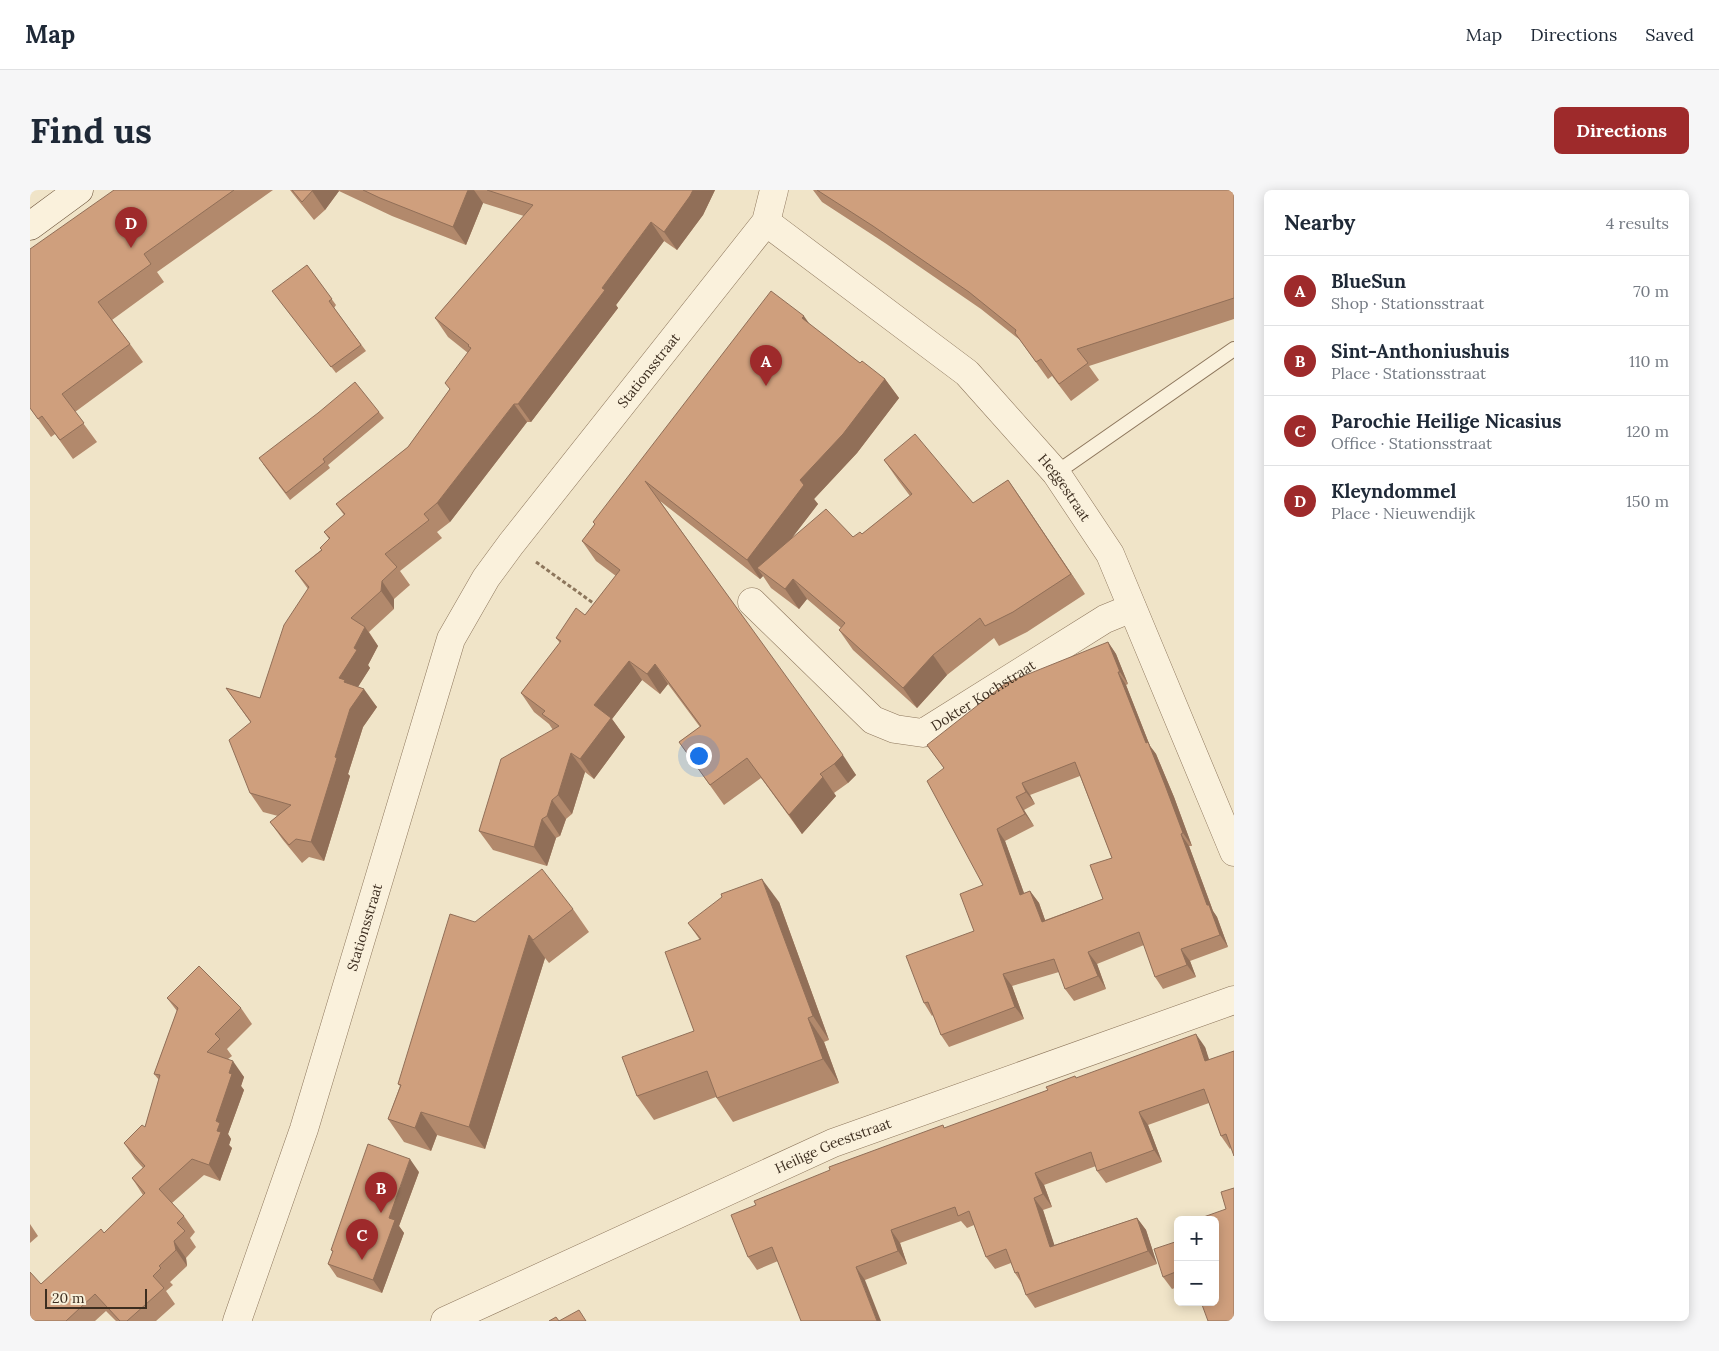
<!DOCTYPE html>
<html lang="en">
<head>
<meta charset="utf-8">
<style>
	body { margin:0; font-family:Lora,serif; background:#f6f6f7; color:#1f2937 }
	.controls { position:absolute; right:15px; bottom:15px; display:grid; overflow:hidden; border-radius:8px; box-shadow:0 2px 12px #0003 }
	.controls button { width:45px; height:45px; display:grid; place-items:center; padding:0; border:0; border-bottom:1px solid #e0e1e3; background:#fff; color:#1f2937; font:25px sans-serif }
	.scale { position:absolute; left:15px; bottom:12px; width:102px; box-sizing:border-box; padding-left:5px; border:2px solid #3d2e20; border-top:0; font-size:14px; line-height:18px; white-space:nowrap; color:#3d2e20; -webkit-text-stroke:4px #f7eed8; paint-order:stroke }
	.you { position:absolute; left:668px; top:565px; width:18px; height:18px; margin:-12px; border:4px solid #fff; border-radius:50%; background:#1a73e8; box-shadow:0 0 0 8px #1a73e833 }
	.badge { display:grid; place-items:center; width:32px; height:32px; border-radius:50%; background:#9e2a2b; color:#fff; font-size:16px; font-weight:700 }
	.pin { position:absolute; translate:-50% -41px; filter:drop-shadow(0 1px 2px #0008) }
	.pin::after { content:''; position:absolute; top:26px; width:18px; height:15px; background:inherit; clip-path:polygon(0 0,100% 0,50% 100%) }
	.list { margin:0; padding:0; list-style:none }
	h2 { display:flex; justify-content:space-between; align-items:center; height:65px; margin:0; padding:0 20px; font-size:21px }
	h2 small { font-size:16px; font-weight:400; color:#747a83 }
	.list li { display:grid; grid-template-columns:32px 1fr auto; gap:15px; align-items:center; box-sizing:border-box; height:70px; padding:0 20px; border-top:1px solid #e0e1e3 }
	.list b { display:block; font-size:19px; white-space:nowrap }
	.list p { margin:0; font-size:16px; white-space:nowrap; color:#747a83 }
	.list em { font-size:16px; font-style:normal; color:#747a83 }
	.map { position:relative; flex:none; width:1204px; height:1131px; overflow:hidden; border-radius:8px }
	header { display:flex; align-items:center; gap:30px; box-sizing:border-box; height:70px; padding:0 25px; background:#fff; border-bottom:1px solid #e0e1e3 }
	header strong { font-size:24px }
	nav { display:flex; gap:28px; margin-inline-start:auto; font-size:18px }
	.intro { display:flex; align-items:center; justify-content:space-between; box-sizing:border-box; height:120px; padding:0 30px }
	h1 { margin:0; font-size:35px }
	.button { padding:12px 22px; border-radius:8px; background:#9e2a2b; color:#fff; font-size:18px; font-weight:700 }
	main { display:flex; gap:30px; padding:0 30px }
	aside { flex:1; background:#fff; border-radius:8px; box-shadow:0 2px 12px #0003 }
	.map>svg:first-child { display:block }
</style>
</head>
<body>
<header>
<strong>Map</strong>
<nav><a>Map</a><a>Directions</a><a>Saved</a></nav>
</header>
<div class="intro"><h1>Find us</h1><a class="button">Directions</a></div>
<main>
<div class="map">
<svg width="1204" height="1131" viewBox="0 0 1204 1131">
	<rect width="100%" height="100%" fill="#f0e4c8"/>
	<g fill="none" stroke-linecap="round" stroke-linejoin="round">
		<!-- service casing -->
		<g stroke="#8d765c" stroke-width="16">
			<path id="service" d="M 1026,283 L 1204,159"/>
		</g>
		<!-- minor casing -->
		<g stroke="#8d765c" stroke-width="29">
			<g id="minor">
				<path id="s1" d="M 736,32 L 937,183 L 1026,283 L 1080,364 L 1204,662"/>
				<path id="s2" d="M 722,412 L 843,530 L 865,539 L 893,543 L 1075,429 L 1102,418"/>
				<path id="s3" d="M 207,1131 L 274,939 L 421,449 L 456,388 L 481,354 L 736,32 L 744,0"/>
				<path id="s4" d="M 415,1131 L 803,953 L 1204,810"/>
			</g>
		</g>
		<!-- secondary casing -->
		<g stroke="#6f573f" stroke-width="29">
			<path id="secondary" d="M 0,36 L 49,0"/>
		</g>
		<!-- path -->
		<path stroke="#8d765c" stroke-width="3" stroke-dasharray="4 2.5" stroke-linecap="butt" d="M 506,372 L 566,415"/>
		<!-- service -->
		<use href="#service" stroke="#faf1dc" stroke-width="14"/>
		<!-- minor -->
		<use href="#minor" stroke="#faf1dc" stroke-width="28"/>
		<!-- secondary -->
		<use href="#secondary" stroke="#faf1dc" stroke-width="28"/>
	</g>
	<!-- wall -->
	<g fill="#b2896c" fill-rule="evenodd">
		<path d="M 84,0 L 243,0 L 127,82 L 134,92 L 82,130 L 100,154 L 113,172 L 45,222 L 67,252 L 43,269 L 25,244 L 21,247 L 0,218 Z"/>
		<path d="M 260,0 L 685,0 L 673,25 L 647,60 L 634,51 L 586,115 L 588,118 L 501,232 L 497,232 L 420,332 L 407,342 L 412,348 L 370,381 L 380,395 L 364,409 L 364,419 L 339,442 L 348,456 L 338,475 L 340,478 L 328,497 L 347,517 L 333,537 L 318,584 L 320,586 L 294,671 L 279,667 L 272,673 L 253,650 L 240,632 L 248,626 L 233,622 L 220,603 L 221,533 L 196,498 L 230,508 L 278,399 L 265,381 L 291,360 L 299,349 L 294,342 L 314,325 L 306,314 L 378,257 L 420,199 L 438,163 L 418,147 L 405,128 L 494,26 L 453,13 L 436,55 L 362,26 L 309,1 L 295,20 L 284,30 Z"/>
		<path d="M 783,0 L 1204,0 L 1204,129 L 1059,176 L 1069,190 L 1041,211 L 1022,186 L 1018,189 L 990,150 L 951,119 L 855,53 L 792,12 Z"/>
		<path d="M 277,75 L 306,115 L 304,118 L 336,161 L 306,183 L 247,107 Z"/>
		<path d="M 779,134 L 830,173 L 855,189 L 869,208 L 827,263 L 784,309 L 788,314 L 761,349 L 823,347 L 832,344 L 880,306 L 868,290 L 854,270 L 943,313 L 978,290 L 1055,404 L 997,442 L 969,456 L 964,448 L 917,485 L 887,518 L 823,460 L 809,440 L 811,438 L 777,409 L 769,419 L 741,398 L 733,386 L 730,389 L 630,311 L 826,585 L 818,593 L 804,603 L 806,606 L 772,644 L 731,588 L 694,615 L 649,552 L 670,537 L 638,494 L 630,504 L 612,490 L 582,529 L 595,547 L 564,589 L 555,582 L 542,624 L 536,629 L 530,646 L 526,648 L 517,676 L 463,660 L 449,641 L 523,540 L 519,534 L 504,522 L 491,503 L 530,453 L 526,448 L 555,425 L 586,386 L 566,371 L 552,351 L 565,334 L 563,332 Z"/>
		<path d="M 349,222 L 354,228 L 298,275 L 300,278 L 260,310 L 233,274 Z"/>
		<path d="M 1078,452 L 1086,464 L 1098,494 L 1096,495 L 1120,556 L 1126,564 L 1144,607 L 1162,656 L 1159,656 L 1183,721 L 1187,727 L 1198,757 L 1160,771 L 1166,787 L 1133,799 L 1125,787 L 1114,755 L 1067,774 L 1076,799 L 1044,811 L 1035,799 L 1029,782 L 982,796 L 994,829 L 919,857 L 911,845 L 903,825 L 902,826 L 894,813 L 944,741 L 953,695 L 914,578 L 897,555 ZM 1050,586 L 1082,668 L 1073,709 L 1015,730 L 1009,713 L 1000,701 L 994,703 L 975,651 L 1004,636 L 994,620 L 1005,614 L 1000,605 Z"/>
		<path d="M 749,712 L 799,850 L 794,852 L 809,893 L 703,932 L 686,907 L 624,930 L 607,906 L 664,841 L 670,750 L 658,733 Z"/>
		<path d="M 543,719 L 559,742 L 519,773 L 515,768 L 455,959 L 407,945 L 401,961 L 374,952 L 358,929 L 370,896 L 368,894 L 445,732 Z"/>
		<path d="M 137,808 L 211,818 L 222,834 L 197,859 L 202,866 L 198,869 L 214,887 L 211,896 L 214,900 L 198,944 L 201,949 L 199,955 L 202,958 L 190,991 L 174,985 L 142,1013 L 154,1026 L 165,1042 L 160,1048 L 166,1057 L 156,1068 L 157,1076 L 140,1092 L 143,1095 L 136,1101 L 145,1114 L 126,1131 L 86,1131 L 76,1121 L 65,1131 L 0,1131 L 11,1094 L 74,1043 L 113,1005 L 102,988 L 113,978 L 105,969 L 94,953 L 115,937 L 129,890 L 124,884 L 147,821 Z"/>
		<path d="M 1175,857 L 1201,958 L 1200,959 L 1191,946 L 1179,913 L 1118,935 L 1132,972 L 1076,993 L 1067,981 L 1066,976 L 1014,995 L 1022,1017 L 1013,1020 L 1024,1055 L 1107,1028 L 1116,1040 L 1127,1074 L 1005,1118 L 996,1105 L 992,1094 L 985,1083 L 981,1073 L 965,1079 L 956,1067 L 944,1035 L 937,1038 L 931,1031 L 870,1053 L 877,1074 L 835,1090 L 748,1071 L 727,1080 L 718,1067 L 915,938 L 1018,900 L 1047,888 Z"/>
		<path d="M 389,982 L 369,1036 L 374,1043 L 352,1103 L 307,1087 L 298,1074 L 303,1062 L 301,1060 Z"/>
		<path d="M 0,1034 L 8,1046 L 0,1053 Z"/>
		<path d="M 1148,1051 L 1148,1097 L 1142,1099 L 1133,1087 Z"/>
	</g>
	<!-- shaded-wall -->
	<g fill="#916f58">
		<path d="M 283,0 L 308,0 L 309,1 L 295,20 L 282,1 Z"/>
		<path d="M 438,0 L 444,0 L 453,13 L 436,55 L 423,37 Z"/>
		<path d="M 663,0 L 685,0 L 673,25 L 647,60 L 634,42 Z"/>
		<path d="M 621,32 L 634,51 L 586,115 L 588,118 L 501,232 L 488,214 L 572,98 Z"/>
		<path d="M 774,126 L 787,145 L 772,128 Z"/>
		<path d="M 855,189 L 869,208 L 827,263 L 784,309 L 788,314 L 735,383 L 727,378 L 733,386 L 730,389 L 717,370 L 770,290 Z"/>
		<path d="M 484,214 L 497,232 L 420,332 L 407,313 Z"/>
		<path d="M 978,290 L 992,310 L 1055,404 L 1041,384 Z"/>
		<path d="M 763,389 L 777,409 L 769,419 L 755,399 Z"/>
		<path d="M 352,391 L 364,409 L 364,419 L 351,401 Z"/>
		<path d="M 335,437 L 348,456 L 338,475 L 340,478 L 324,503 L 334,499 L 347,517 L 333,537 L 318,584 L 320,586 L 294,671 L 281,652 L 305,567 L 320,519 L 309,488 Z"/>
		<path d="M 1078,452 L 1086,464 L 1098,494 L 1090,482 Z"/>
		<path d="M 903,465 L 917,485 L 887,518 L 873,498 Z"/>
		<path d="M 599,471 L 612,490 L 582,529 L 595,547 L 564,589 L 550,569 L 564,515 Z"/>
		<path d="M 625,474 L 638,494 L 630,504 L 617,484 Z"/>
		<path d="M 1088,482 L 1096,495 L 1120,556 L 1126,564 L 1144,607 L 1162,656 L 1153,643 L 1116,553 Z"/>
		<path d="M 541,563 L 555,582 L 542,624 L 528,605 Z"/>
		<path d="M 813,565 L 826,585 L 818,593 L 804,574 Z"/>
		<path d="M 793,587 L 806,606 L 772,644 L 759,625 Z"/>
		<path d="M 992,593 L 1000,605 L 1005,614 L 996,602 Z"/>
		<path d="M 986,607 L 994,620 L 1004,636 L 995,624 Z"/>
		<path d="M 522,610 L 536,629 L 530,646 L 517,626 Z"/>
		<path d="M 512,629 L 526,648 L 517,676 L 504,657 Z"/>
		<path d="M 967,639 L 975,651 L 999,717 L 990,705 Z"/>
		<path d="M 1151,644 L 1159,656 L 1183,721 L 1187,727 L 1198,757 L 1190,745 L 1177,715 Z"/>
		<path d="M 732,689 L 749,712 L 799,850 L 783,826 Z"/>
		<path d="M 1000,701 L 1009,713 L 1020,744 L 1012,732 Z"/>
		<path d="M 499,745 L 515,768 L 455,959 L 439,937 Z"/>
		<path d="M 1151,759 L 1160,771 L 1166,787 L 1157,775 Z"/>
		<path d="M 1058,762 L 1067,774 L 1076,799 L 1068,786 Z"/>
		<path d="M 973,784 L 982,796 L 994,829 L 985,817 Z"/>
		<path d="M 778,828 L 794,852 L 809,893 L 793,869 Z"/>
		<path d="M 1166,844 L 1175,857 L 1184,884 L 1175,871 Z"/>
		<path d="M 203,871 L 214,887 L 211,896 L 214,900 L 198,944 L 201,949 L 199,955 L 202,958 L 190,991 L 179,975 L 187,941 L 186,931 L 199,883 Z"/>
		<path d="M 391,922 L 407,945 L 401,961 L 385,938 Z"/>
		<path d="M 1109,922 L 1118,935 L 1132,972 L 1124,960 Z"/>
		<path d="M 380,969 L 389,982 L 369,1036 L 374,1043 L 352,1103 L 343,1090 L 359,1028 Z"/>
		<path d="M 1005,983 L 1014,995 L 1022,1017 L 1013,1004 Z"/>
		<path d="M 1004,1008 L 1013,1020 L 1029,1069 L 1020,1057 Z"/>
		<path d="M 1107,1028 L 1116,1040 L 1127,1074 L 1118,1061 Z"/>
		<path d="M 861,1040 L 870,1053 L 877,1074 L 868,1061 Z"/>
		<path d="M 144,1051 L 156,1068 L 157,1076 L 146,1060 Z"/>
		<path d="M 826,1077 L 835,1090 L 851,1131 L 847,1131 Z"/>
	</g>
	<!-- building -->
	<g fill="#cf9f7d" stroke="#916f58" fill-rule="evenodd">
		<path d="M 84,0 L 204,0 L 114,64 L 121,74 L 68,112 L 100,154 L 32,204 L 54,233 L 30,250 L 12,226 L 8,229 L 0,218 L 0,59 Z"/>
		<path d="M 262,0 L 283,0 L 272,12 Z"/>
		<path d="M 333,0 L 438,0 L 423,37 L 350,8 Z"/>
		<path d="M 457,0 L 663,0 L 660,6 L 634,42 L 621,32 L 572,98 L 575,100 L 488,214 L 484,214 L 407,313 L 394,324 L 399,330 L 355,364 L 367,377 L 352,391 L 351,401 L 321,428 L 335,437 L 324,458 L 327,460 L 309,488 L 315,490 L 314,492 L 334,499 L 320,519 L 305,567 L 307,568 L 281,652 L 266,649 L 259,655 L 240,632 L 261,615 L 220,603 L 199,550 L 221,532 L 196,498 L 230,508 L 254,435 L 279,397 L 265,381 L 292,360 L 290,358 L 300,348 L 294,342 L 315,324 L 306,314 L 378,257 L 420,199 L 415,193 L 441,158 L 438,156 L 439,155 L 405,128 L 503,15 Z"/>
		<path d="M 787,0 L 1204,0 L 1204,108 L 1047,159 L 1058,173 L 1029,194 L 1011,169 L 1006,172 L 985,143 L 986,140 L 939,102 L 843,36 Z"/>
		<path d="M 277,75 L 302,109 L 299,111 L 331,155 L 301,177 L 242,101 Z"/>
		<path d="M 741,101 L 774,126 L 772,128 L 830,173 L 832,171 L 855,189 L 813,244 L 770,290 L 774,295 L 717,370 L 615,291 L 813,565 L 804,574 L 790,584 L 793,587 L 759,625 L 717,568 L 680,595 L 649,552 L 671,536 L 625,474 L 617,484 L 599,471 L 564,515 L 581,528 L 550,569 L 541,563 L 528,605 L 522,610 L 517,626 L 512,629 L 504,657 L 449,641 L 471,569 L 529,536 L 512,524 L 515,521 L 491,503 L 531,451 L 526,448 L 546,418 L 555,425 L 590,380 L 552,351 L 565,334 L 563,332 Z"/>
		<path d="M 325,192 L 349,222 L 293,269 L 295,272 L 256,303 L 229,268 L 288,223 Z"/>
		<path d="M 885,244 L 943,313 L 978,290 L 1041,384 L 983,422 L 955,436 L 950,428 L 903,465 L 873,498 L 809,440 L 815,433 L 763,389 L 755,399 L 727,378 L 796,319 L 823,347 L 830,342 L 832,344 L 882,304 L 854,270 Z"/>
		<path d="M 1078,452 L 1090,482 L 1088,482 L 1116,553 L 1118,552 L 1135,595 L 1153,643 L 1151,644 L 1177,715 L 1179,715 L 1190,745 L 1151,759 L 1157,775 L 1125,787 L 1109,742 L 1058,762 L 1068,786 L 1035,799 L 1024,769 L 973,784 L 985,817 L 911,845 L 898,812 L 894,813 L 876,766 L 944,741 L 930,704 L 953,695 L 897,591 L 914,578 L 897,555 L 976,493 ZM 1045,572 L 1082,668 L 1060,675 L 1073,709 L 1012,732 L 1000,701 L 990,705 L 967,639 L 995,624 L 986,607 L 996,602 L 992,593 Z"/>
		<path d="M 512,679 L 543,719 L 503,750 L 499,745 L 439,937 L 391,922 L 385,938 L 358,929 L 371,895 L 368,894 L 420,724 L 445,732 Z"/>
		<path d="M 732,689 L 783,826 L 778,828 L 793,869 L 687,908 L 677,881 L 607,906 L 592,867 L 664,841 L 635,762 L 671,749 L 658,733 L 692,707 L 691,704 Z"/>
		<path d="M 169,776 L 211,818 L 185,844 L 190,849 L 177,862 L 203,871 L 199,883 L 202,884 L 186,931 L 190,933 L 187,941 L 191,942 L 179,975 L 162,969 L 129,999 L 154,1026 L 147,1033 L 155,1041 L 144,1051 L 146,1060 L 129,1076 L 131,1078 L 123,1086 L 134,1098 L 97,1131 L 90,1131 L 65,1104 L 36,1131 L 0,1131 L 0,1082 L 11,1094 L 71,1039 L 74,1043 L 115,1003 L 102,988 L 115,976 L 94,953 L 112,935 L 115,937 L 130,885 L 124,884 L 148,818 L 137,808 Z"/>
		<path d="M 1166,844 L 1175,871 L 1204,861 L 1204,966 L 1196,944 L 1191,946 L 1174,899 L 1109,922 L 1124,960 L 1067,981 L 1061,962 L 1005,983 L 1013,1004 L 1004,1008 L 1020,1057 L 1107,1028 L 1118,1061 L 996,1105 L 988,1082 L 985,1083 L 976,1059 L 956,1067 L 939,1021 L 928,1026 L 925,1017 L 861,1040 L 868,1061 L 826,1077 L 847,1131 L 771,1131 L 742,1057 L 718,1067 L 701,1025 L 726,1015 L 724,1011 L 800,980 L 799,977 L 913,935 L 914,938 L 1018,900 L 1016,897 L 1045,886 L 1046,888 Z"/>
		<path d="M 338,954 L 380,969 L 359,1028 L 365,1030 L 343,1090 L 298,1074 L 303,1061 L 301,1060 Z"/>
		<path d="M 1204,998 L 1204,1131 L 1178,1131 L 1171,1112 L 1185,1112 L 1185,1030 L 1168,1029 L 1196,1019 L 1191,1002 Z"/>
		<path d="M 1148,1051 L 1148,1081 L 1133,1087 L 1124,1059 Z"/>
		<path d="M 549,1120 L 556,1131 L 519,1131 L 526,1127 L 529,1131 Z"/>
	</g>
	<g text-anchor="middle" stroke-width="4.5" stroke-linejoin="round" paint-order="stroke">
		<!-- street labels -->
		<g font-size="14" fill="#3d2e20" stroke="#f7eed8">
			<text dy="5" stroke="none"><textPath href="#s3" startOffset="1049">Stationsstraat</textPath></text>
			<text dy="5" stroke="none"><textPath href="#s1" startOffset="402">Heggestraat</textPath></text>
			<text dy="5" stroke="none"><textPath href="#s2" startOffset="292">Dokter Kochstraat</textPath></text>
			<text dy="5" stroke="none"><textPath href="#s3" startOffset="414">Stationsstraat</textPath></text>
			<text dy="5" stroke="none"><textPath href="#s4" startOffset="426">Heilige Geeststraat</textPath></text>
		</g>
	</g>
</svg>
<div class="controls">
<button>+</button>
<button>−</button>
</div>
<div class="scale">20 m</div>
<div class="you"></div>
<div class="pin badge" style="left:736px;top:196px">A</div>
<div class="pin badge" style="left:351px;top:1023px">B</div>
<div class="pin badge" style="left:332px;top:1070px">C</div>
<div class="pin badge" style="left:101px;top:58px">D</div>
</div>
<aside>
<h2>Nearby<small>4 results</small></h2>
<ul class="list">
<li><span class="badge">A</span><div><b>BlueSun</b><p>Shop · Stationsstraat</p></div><em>70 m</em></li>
<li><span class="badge">B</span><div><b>Sint-Anthoniushuis</b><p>Place · Stationsstraat</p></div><em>110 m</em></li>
<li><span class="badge">C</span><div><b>Parochie Heilige Nicasius</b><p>Office · Stationsstraat</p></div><em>120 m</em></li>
<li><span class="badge">D</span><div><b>Kleyndommel</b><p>Place · Nieuwendijk</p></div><em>150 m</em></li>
</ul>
</aside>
</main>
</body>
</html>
